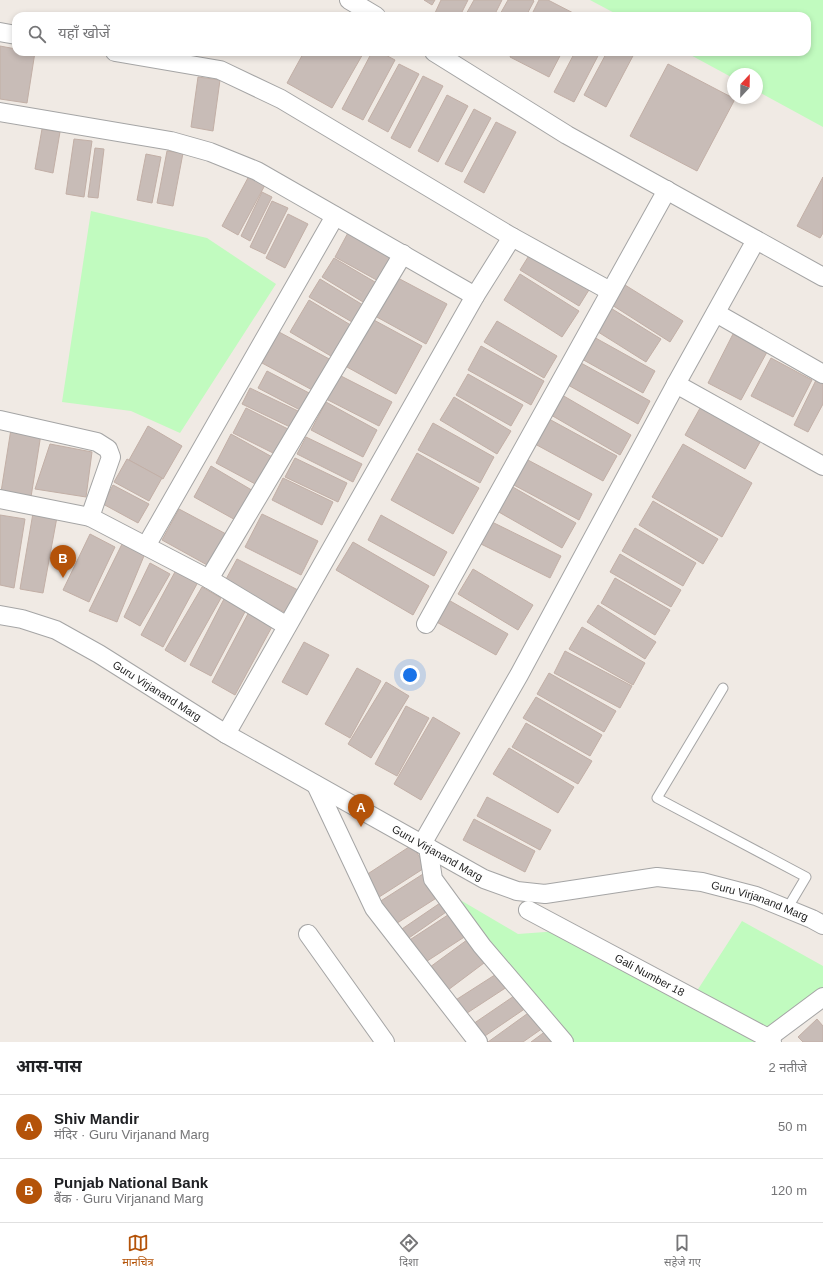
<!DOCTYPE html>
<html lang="hi">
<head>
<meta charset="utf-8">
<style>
	body { margin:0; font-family:Helvetica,"Noto Sans Devanagari",sans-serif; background:#f6f6f6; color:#202124 }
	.compass { position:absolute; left:727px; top:68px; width:36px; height:36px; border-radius:50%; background:#fff; box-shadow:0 2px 6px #0003; rotate:22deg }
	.you { position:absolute; left:410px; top:675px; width:14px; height:14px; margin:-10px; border:3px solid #fff; border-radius:50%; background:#1a73e8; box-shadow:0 0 0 6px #1a73e833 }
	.badge { display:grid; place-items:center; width:26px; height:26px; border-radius:50%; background:#b45309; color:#fff; font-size:13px; font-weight:700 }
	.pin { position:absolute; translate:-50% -33px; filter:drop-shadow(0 1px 2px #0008) }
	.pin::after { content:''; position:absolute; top:21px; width:14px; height:12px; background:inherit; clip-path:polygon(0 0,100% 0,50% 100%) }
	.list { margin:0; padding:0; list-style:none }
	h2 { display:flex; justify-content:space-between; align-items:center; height:52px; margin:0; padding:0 16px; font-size:17px }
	h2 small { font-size:13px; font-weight:400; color:#757577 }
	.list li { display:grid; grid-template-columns:26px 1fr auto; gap:12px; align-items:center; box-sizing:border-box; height:64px; padding:0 16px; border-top:1px solid #e0e0e0 }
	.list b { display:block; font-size:15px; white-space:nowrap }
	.list p { margin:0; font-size:13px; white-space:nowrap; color:#757577 }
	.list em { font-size:13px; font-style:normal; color:#757577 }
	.icon { flex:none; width:22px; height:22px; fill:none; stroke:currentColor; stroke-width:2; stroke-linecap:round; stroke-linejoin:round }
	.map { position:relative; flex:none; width:823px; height:1042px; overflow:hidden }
	.search { position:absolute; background:#fff; box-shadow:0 2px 6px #0003; left:12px; right:12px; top:12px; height:44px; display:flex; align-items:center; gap:10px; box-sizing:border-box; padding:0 14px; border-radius:12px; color:#757577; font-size:15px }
	.sheet { height:180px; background:#fff }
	nav { display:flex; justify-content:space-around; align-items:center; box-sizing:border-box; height:56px; border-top:1px solid #e0e0e0; background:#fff; font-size:11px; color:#757577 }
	nav a { display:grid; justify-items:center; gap:2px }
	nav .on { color:#b45309 }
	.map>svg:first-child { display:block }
</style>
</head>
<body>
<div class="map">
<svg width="823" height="1042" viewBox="0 0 823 1042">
	<rect width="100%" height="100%" fill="#f0eae4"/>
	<!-- park -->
	<g fill="#c1fbbf">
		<path d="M 590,0 L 823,0 L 823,127 L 757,91 L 757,74 L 733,74 L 733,78 L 685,52 L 807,52 L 807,16 L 620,16 Z"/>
		<path d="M 91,211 L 207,238 L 276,284 L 180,433 L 131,411 L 62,402 Z"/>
		<path d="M 445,891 L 518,934 L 572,930 L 693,997 L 742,921 L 823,966 L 823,996 L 763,1042 L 569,1042 Z"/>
	</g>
	<!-- building -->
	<g fill="#c8bcb7" stroke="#c2afa6">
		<path d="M 424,0 L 435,0 L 432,5 Z"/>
		<path d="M 441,0 L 468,0 L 460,16 L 441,16 L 435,13 Z"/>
		<path d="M 474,0 L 502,0 L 494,16 L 465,16 Z"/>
		<path d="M 508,0 L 533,0 L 534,1 L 526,16 L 499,16 Z"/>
		<path d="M 539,0 L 548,0 L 579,16 L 531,16 Z"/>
		<path d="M 0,46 L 16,49 L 16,52 L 35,52 L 27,103 L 0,99 Z"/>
		<path d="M 304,52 L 364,52 L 332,108 L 287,83 Z"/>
		<path d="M 372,52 L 380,52 L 395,60 L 363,120 L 342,109 Z"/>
		<path d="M 512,52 L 562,52 L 549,77 L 510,57 Z"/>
		<path d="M 575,52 L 600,52 L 574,102 L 554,92 Z"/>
		<path d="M 607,52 L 635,52 L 606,107 L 584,95 Z"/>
		<path d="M 399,64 L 419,74 L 388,132 L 368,121 Z"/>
		<path d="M 668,64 L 735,99 L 697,171 L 630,136 Z"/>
		<path d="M 423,76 L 443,86 L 410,148 L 391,138 Z"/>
		<path d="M 198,77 L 220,80 L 213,131 L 191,127 Z"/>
		<path d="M 447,95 L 468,106 L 438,162 L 418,151 Z"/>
		<path d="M 474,109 L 491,118 L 462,172 L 445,164 Z"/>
		<path d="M 496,122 L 516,132 L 484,193 L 464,182 Z"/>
		<path d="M 42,129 L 60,132 L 53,173 L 35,169 Z"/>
		<path d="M 74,139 L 92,141 L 84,197 L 66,194 Z"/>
		<path d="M 95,148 L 104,149 L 98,198 L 88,197 Z"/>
		<path d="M 167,151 L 183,153 L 173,206 L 157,203 Z"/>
		<path d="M 146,154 L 161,157 L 152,203 L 137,200 Z"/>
		<path d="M 249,176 L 265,185 L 238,235 L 222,226 Z"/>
		<path d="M 823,177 L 823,233 L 820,238 L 797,226 Z"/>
		<path d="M 262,192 L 272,197 L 250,241 L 241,236 Z"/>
		<path d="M 272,201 L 288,208 L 265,254 L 250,247 Z"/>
		<path d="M 288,214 L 308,224 L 285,268 L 266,258 Z"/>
		<path d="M 350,229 L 398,254 L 382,283 L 335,257 Z"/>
		<path d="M 533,249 L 592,285 L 579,306 L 520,270 Z"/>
		<path d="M 334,258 L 380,285 L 368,305 L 322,277 Z"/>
		<path d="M 520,274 L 579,311 L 562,337 L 504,300 Z"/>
		<path d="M 396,277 L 447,304 L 426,344 L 375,316 Z"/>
		<path d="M 320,279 L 363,305 L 352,322 L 309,297 Z"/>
		<path d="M 625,285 L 683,321 L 670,342 L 612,305 Z"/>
		<path d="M 309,300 L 354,327 L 336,359 L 290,332 Z"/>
		<path d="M 609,307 L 661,339 L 646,362 L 595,330 Z"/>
		<path d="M 372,319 L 422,346 L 396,394 L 347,367 Z"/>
		<path d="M 497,321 L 557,356 L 544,378 L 484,342 Z"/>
		<path d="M 279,332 L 333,361 L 316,392 L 262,363 Z"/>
		<path d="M 733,334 L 767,352 L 741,400 L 708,383 Z"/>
		<path d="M 592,336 L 655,371 L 643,393 L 580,358 Z"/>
		<path d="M 481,346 L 544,381 L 531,405 L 468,370 Z"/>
		<path d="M 771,358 L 812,380 L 793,417 L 751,396 Z"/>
		<path d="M 581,363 L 650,401 L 638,424 L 568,385 Z"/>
		<path d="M 267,371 L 311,394 L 302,411 L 258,388 Z"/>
		<path d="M 468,374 L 523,405 L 511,426 L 456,395 Z"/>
		<path d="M 339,375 L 392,402 L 379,426 L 326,399 Z"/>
		<path d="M 818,376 L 823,379 L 823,404 L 808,432 L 794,425 Z"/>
		<path d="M 250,388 L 298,411 L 290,427 L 242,404 Z"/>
		<path d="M 562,395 L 631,435 L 620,455 L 551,415 Z"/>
		<path d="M 454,397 L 511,431 L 497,454 L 440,420 Z"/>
		<path d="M 704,401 L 764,435 L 745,469 L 685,435 Z"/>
		<path d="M 326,402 L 377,430 L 363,457 L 311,430 Z"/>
		<path d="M 246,408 L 292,431 L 279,456 L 233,433 Z"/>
		<path d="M 549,419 L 617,456 L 603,481 L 535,444 Z"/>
		<path d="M 433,423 L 494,457 L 480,483 L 418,450 Z"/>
		<path d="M 148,426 L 182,446 L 163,479 L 129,460 Z"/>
		<path d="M 11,429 L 41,434 L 31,497 L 1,492 Z"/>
		<path d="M 231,434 L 274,458 L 259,486 L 216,463 Z"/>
		<path d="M 306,437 L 362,464 L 353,482 L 297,454 Z"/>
		<path d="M 50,444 L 92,452 L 86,497 L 35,489 Z"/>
		<path d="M 683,444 L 752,483 L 722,537 L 652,497 Z"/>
		<path d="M 417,453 L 479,488 L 453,534 L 391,500 Z"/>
		<path d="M 295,458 L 347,483 L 338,502 L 285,477 Z"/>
		<path d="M 127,459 L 162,478 L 149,501 L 114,482 Z"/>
		<path d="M 526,459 L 592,494 L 579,520 L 512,484 Z"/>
		<path d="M 211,466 L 255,492 L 239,522 L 194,497 Z"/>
		<path d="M 283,478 L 333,502 L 322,525 L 272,500 Z"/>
		<path d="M 113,485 L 149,504 L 138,523 L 103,504 Z"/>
		<path d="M 511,486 L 576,523 L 562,548 L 497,511 Z"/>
		<path d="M 653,501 L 718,539 L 703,564 L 639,525 Z"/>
		<path d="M 179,509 L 226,534 L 209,566 L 162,540 Z"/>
		<path d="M 33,513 L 57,517 L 43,593 L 20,589 Z"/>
		<path d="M 262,514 L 318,541 L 301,575 L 245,547 Z"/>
		<path d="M 0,515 L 25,519 L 14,588 L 0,585 Z"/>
		<path d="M 381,515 L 447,552 L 434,576 L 368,540 Z"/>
		<path d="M 492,522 L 561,556 L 550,578 L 481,544 Z"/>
		<path d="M 635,528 L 696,563 L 683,586 L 622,551 Z"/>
		<path d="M 90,534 L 115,547 L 89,602 L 63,590 Z"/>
		<path d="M 124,540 L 146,551 L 120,614 L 117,622 L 89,611 Z"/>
		<path d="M 353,542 L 429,586 L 413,615 L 336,570 Z"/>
		<path d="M 620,554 L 681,590 L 671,607 L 610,572 Z"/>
		<path d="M 237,559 L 298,590 L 286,613 L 225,581 Z"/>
		<path d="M 150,563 L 170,574 L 140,626 L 124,617 Z"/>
		<path d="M 473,569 L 533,605 L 518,630 L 458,594 Z"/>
		<path d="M 176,570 L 198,582 L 163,647 L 141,635 Z"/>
		<path d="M 615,578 L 670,610 L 655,635 L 601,603 Z"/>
		<path d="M 202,587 L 221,598 L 185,662 L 165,650 Z"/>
		<path d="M 225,597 L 247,608 L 211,676 L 190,665 Z"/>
		<path d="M 445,598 L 508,634 L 496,655 L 433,620 Z"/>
		<path d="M 598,605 L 656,642 L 645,659 L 587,622 Z"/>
		<path d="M 250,610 L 274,623 L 235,695 L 212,682 Z"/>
		<path d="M 582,627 L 645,663 L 633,685 L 569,649 Z"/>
		<path d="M 304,642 L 329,655 L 307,695 L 282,682 Z"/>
		<path d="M 565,651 L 632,686 L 620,708 L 554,673 Z"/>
		<path d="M 357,668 L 381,681 L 350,738 L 325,724 Z"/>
		<path d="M 549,673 L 616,711 L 604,732 L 537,694 Z"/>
		<path d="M 386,682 L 409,696 L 371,758 L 348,744 Z"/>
		<path d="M 536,697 L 602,735 L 590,756 L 523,718 Z"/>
		<path d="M 406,706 L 429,718 L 397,776 L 375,764 Z"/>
		<path d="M 433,717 L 460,733 L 421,800 L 394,784 Z"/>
		<path d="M 526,723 L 592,761 L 578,784 L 512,747 Z"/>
		<path d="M 509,748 L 574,787 L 558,813 L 493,774 Z"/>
		<path d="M 487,797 L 551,830 L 540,850 L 477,816 Z"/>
		<path d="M 474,819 L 535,851 L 525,872 L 463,840 Z"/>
		<path d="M 412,845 L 426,867 L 376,899 L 363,877 Z"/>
		<path d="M 423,874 L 438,897 L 391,927 L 376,904 Z"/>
		<path d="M 443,901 L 449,910 L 406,940 L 399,931 Z"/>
		<path d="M 454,911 L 469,934 L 421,965 L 405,943 Z"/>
		<path d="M 471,937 L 488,960 L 444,993 L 426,970 Z"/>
		<path d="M 501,971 L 510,985 L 461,1017 L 451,1003 Z"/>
		<path d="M 517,994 L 526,1008 L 479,1040 L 470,1026 Z"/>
		<path d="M 531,1011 L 543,1028 L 523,1042 L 488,1042 Z"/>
		<path d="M 817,1019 L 823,1026 L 823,1042 L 803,1042 L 798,1037 Z"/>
		<path d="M 550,1028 L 562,1042 L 531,1042 Z"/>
	</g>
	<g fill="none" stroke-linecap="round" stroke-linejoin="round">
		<!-- service casing -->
		<g stroke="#a5a5a5" stroke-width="11">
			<path id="service" d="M 723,688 L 657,798 L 806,877 L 787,909"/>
		</g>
		<!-- minor casing -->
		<g stroke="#a5a5a5" stroke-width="20">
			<g id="minor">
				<path d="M 349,0 L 376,16"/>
				<path d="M 0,32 L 16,35"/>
				<path d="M 115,52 L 220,70 L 281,99 L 512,237 L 610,291"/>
				<path d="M 434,52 L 567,135 L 823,277"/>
				<path d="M 0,112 L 171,141 L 210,152 L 257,171 L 475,296"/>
				<path d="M 716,313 L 823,374"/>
				<path d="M 676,384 L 823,466"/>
				<path d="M 0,420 L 97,442 L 108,449 L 111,457 L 90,517"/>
				<path d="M 0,499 L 90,517 L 209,579 L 287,626"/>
				<path d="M 146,546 L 335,216"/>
				<path d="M 209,579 L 403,254"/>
				<path id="s1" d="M 0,615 L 22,619 L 56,630 L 99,654 L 226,734 L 484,879 L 517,891 L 545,894 L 657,877 L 702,882 L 756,896 L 812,919 L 823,925"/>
				<path d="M 426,624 L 667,190"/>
				<path d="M 226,734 L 475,296 L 512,237"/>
				<path d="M 316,785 L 374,908 L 478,1042"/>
				<path d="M 422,844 L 519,675 L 676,384 L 756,240"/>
				<path d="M 428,847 L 433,879 L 482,946 L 564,1042"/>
				<path id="s2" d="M 528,910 L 768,1038 L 772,1042"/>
				<path d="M 308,934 L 385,1042"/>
				<path d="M 765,1042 L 768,1038 L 823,997"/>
			</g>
		</g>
		<!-- service -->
		<use href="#service" stroke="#fff" stroke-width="9"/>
		<!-- minor -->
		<use href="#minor" stroke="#fff" stroke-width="18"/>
	</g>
	<g text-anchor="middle" stroke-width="3.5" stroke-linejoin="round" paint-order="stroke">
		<!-- street labels -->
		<g font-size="11" fill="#1e1e1e" stroke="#fff">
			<text dy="4" stroke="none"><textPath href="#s1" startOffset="176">Guru Virjanand Marg</textPath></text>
			<text dy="4" stroke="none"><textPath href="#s1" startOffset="500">Guru Virjanand Marg</textPath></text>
			<text dy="4" stroke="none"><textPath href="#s1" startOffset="836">Guru Virjanand Marg</textPath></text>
			<text dy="4" stroke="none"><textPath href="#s2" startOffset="138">Gali Number 18</textPath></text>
		</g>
	</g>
</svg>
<svg class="compass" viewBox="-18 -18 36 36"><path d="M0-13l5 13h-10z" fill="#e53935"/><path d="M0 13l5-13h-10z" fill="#757577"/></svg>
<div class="you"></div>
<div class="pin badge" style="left:361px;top:827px">A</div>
<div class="pin badge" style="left:63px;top:578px">B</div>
<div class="search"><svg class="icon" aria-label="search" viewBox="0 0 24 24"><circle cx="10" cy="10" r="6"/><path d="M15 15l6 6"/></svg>यहाँ खोजें</div>
</div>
<section class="sheet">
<h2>आस-पास<small>2 नतीजे</small></h2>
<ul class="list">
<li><span class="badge">A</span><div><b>Shiv Mandir</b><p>मंदिर · Guru Virjanand Marg</p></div><em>50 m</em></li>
<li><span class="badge">B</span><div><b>Punjab National Bank</b><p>बैंक · Guru Virjanand Marg</p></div><em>120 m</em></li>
</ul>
</section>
<nav>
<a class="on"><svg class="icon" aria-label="map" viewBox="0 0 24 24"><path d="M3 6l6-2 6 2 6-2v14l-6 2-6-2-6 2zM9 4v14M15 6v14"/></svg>मानचित्र</a>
<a><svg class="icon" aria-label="directions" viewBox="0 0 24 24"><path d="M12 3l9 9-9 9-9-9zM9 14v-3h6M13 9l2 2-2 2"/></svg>दिशा</a>
<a><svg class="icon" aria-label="saved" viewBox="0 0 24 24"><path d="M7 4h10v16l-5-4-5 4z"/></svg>सहेजे गए</a>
</nav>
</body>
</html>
